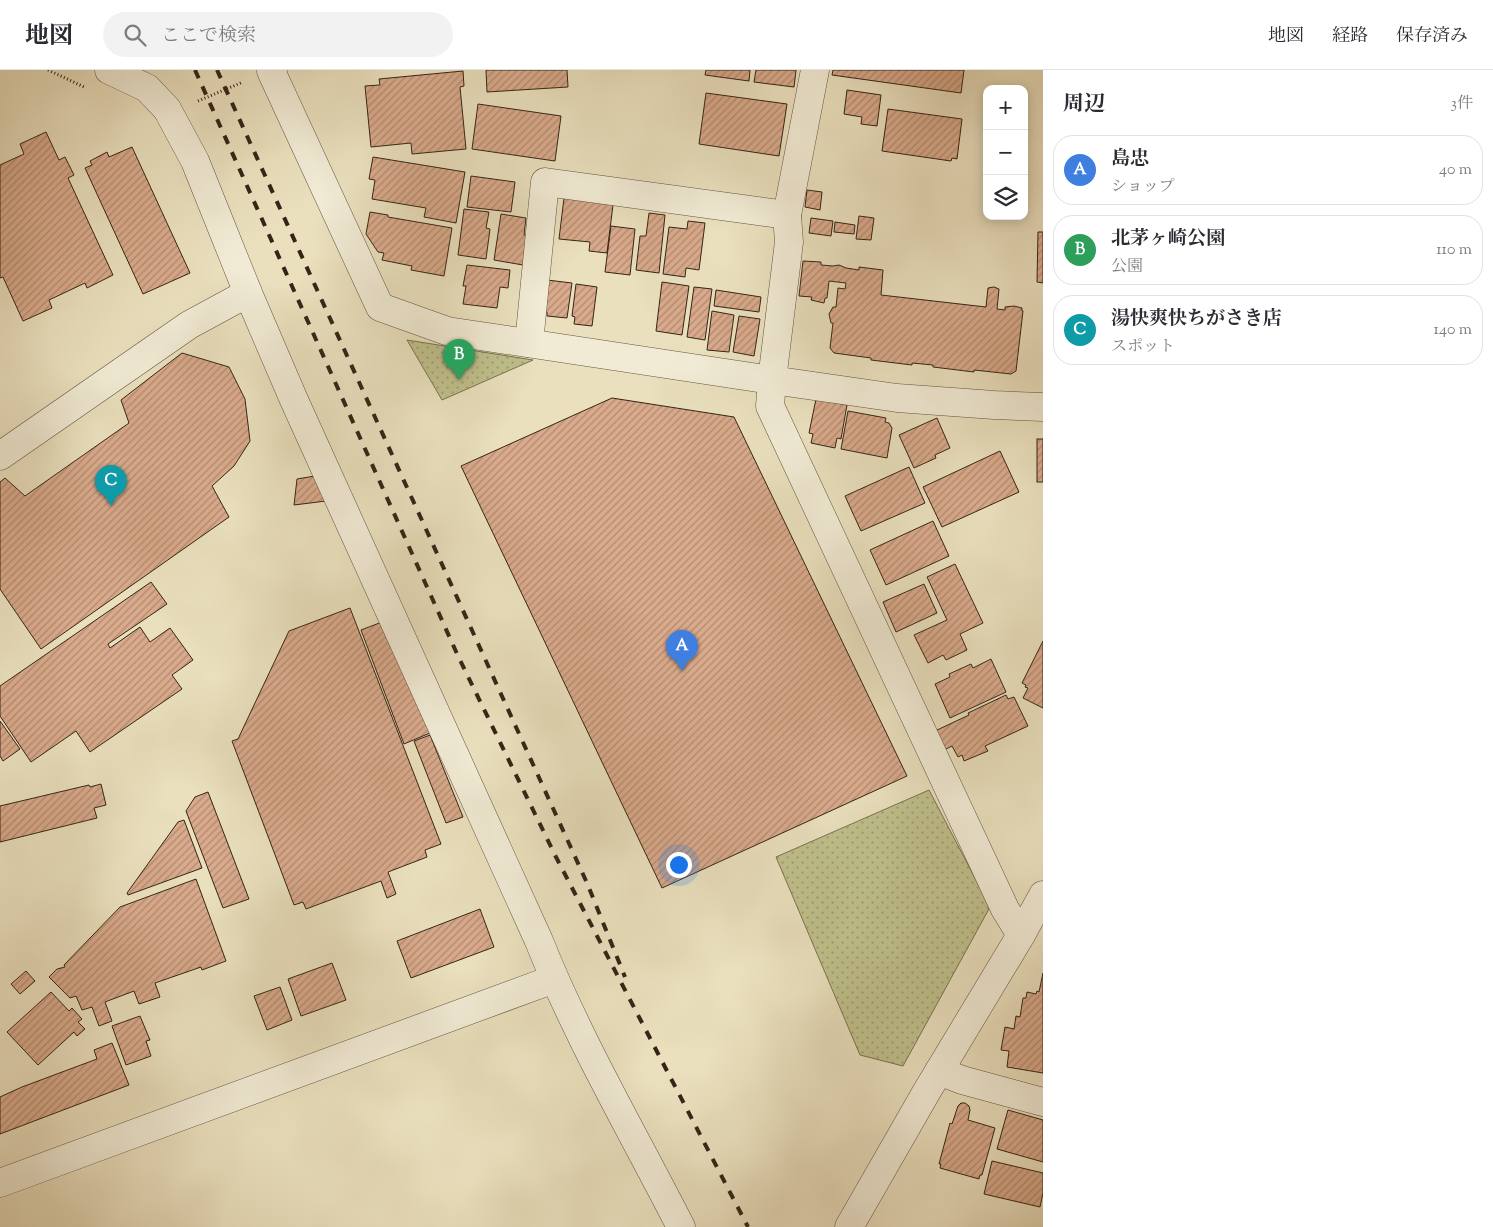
<!DOCTYPE html>
<html lang="ja">
<head>
<meta charset="utf-8">
<style>
	body { margin:0; font-family:"Sorts Mill Goudy","Noto Serif JP",serif; background:#f2f2f3; color:#2b2b33 }
	.controls { position:absolute; right:15px; top:15px; display:grid; overflow:hidden; border-radius:10px; box-shadow:0 2px 12px #0003 }
	.controls button { width:45px; height:45px; display:grid; place-items:center; padding:0; border:0; border-bottom:1px solid #e1e1e2; background:#fff; color:#2b2b33; font:25px sans-serif }
	.you { position:absolute; left:678px; top:794px; width:18px; height:18px; margin:-12px; border:4px solid #fff; border-radius:50%; background:#1a73e8; box-shadow:0 0 0 8px #1a73e833 }
	.badge { display:grid; place-items:center; width:32px; height:32px; border-radius:50%; background:#2563eb; color:#fff; font-size:16px; font-weight:700 }
	.pin { position:absolute; translate:-50% -41px; filter:drop-shadow(0 1px 2px #0008) }
	.pin::after { content:''; position:absolute; top:26px; width:18px; height:15px; background:inherit; clip-path:polygon(0 0,100% 0,50% 100%) }
	.list { margin:0; padding:0; list-style:none }
	h2 { display:flex; justify-content:space-between; align-items:center; height:65px; margin:0; padding:0 20px; font-size:21px }
	h2 small { font-size:16px; font-weight:400; color:#7c7c81 }
	.list li { display:grid; grid-template-columns:32px 1fr auto; gap:15px; align-items:center; box-sizing:border-box; height:70px; margin:0 10px 10px; padding:0 10px; border:1px solid #e1e1e2; border-radius:20px }
	.list b { display:block; font-size:19px; white-space:nowrap }
	.list p { margin:0; font-size:16px; white-space:nowrap; color:#7c7c81 }
	.list em { font-size:16px; font-style:normal; color:#7c7c81 }
	.icon { flex:none; width:28px; height:28px; fill:none; stroke:currentColor; stroke-width:2; stroke-linecap:round; stroke-linejoin:round }
	.map { position:relative; flex:none; width:1043px; height:1157px; overflow:hidden }
	header { display:flex; align-items:center; gap:30px; box-sizing:border-box; height:70px; padding:0 25px; background:#fff; border-bottom:1px solid #e1e1e2 }
	header strong { font-size:24px }
	nav { display:flex; gap:28px; margin-inline-start:auto; font-size:18px }
	.search { width:350px; height:45px; background:#f2f2f3; display:flex; align-items:center; gap:12px; box-sizing:border-box; padding:0 18px; border-radius:28px; color:#7c7c81; font-size:19px }
	main { display:flex }
	aside { flex:1; background:#fff }
	.map>svg:first-child { display:block }
</style>
</head>
<body>
<header>
<strong>地図</strong>
<div class="search"><svg class="icon" aria-label="search" viewBox="0 0 24 24"><circle cx="10" cy="10" r="6"/><path d="M15 15l6 6"/></svg>ここで検索</div>
<nav><a>地図</a><a>経路</a><a>保存済み</a></nav>
</header>
<main>
<div class="map">
<svg width="1043" height="1157" viewBox="0 0 1043 1157">
	<defs>
		<pattern id="grass-dots" width="8" height="8" patternUnits="userSpaceOnUse" patternTransform="scale(1.25)"><rect width="8" height="8" fill="#bfc08c"/><path d="M2 2h.1M6 6h.1" fill="none" stroke="#9c9c71" stroke-width="1.8" stroke-linecap="round"/></pattern>
		<pattern id="building-hatch" width="6" height="6" patternUnits="userSpaceOnUse" patternTransform="scale(1.25)"><rect width="6" height="6" fill="#d9aa8b"/><path d="M-1 1l2-2M0 6l6-6M5 7l2-2" fill="none" stroke="#b18a71"/></pattern>
	</defs>
	<rect width="100%" height="100%" fill="#eae0be"/>
	<filter id="stains"><feTurbulence type="fractalNoise" baseFrequency=".004" numOctaves="4"/><feColorMatrix values="0 0 0 0 .2 0 0 0 0 .09 0 0 0 0 .02 0 0 0 .5 -.17"/></filter>
	<radialGradient id="worn" r=".72"><stop offset=".6" stop-color="#630" stop-opacity="0"/><stop offset="1" stop-color="#630" stop-opacity=".3"/></radialGradient>
	<!-- grass -->
	<g fill="url(#grass-dots)" stroke="#7a7251">
		<path d="M 407,270 L 533,290 L 442,330 Z"/>
		<path d="M 929,720 L 990,837 L 903,996 L 860,985 L 776,787 Z"/>
	</g>
	<!-- building -->
	<g fill="url(#building-hatch)" stroke="#352416">
		<path d="M 486,0 L 567,0 L 568,17 L 487,22 Z"/>
		<path d="M 706,0 L 750,0 L 749,11 L 705,5 Z"/>
		<path d="M 756,0 L 796,0 L 794,17 L 754,12 Z"/>
		<path d="M 833,0 L 964,0 L 961,23 L 832,5 Z"/>
		<path d="M 463,1 L 464,16 L 460,17 L 466,79 L 412,84 L 411,73 L 371,77 L 365,16 L 380,15 L 379,9 Z"/>
		<path d="M 847,20 L 881,25 L 877,56 L 861,54 L 862,47 L 844,44 Z"/>
		<path d="M 706,23 L 787,34 L 779,86 L 699,74 Z"/>
		<path d="M 478,34 L 561,46 L 555,91 L 472,79 Z"/>
		<path d="M 888,39 L 962,49 L 957,89 L 952,88 L 951,91 L 882,81 Z"/>
		<path d="M 46,62 L 59,90 L 65,87 L 74,105 L 68,108 L 113,205 L 87,218 L 85,213 L 49,230 L 52,238 L 23,251 L 3,207 L 0,208 L 0,95 L 24,84 L 20,74 Z"/>
		<path d="M 132,77 L 190,203 L 143,224 L 85,98 L 92,95 L 90,91 L 107,82 L 109,87 Z"/>
		<path d="M 373,87 L 465,102 L 456,153 L 424,147 L 426,138 L 372,129 L 375,110 L 369,109 Z"/>
		<path d="M 471,106 L 515,112 L 511,142 L 467,137 Z"/>
		<path d="M 807,120 L 822,122 L 820,140 L 805,137 Z"/>
		<path d="M 564,128 L 613,135 L 607,183 L 589,181 L 590,172 L 559,169 Z"/>
		<path d="M 464,139 L 489,142 L 486,158 L 490,159 L 486,189 L 458,185 Z"/>
		<path d="M 370,142 L 388,145 L 388,147 L 452,158 L 444,206 L 411,200 L 412,196 L 382,190 L 384,183 L 378,182 L 366,164 Z"/>
		<path d="M 649,143 L 665,145 L 659,203 L 636,200 L 640,166 L 646,166 Z"/>
		<path d="M 501,144 L 526,148 L 524,165 L 527,165 L 523,195 L 494,190 Z"/>
		<path d="M 859,146 L 874,148 L 871,170 L 856,169 Z"/>
		<path d="M 811,148 L 833,151 L 831,166 L 809,163 Z"/>
		<path d="M 688,151 L 705,153 L 699,200 L 686,198 L 685,207 L 663,204 L 669,157 L 687,159 Z"/>
		<path d="M 835,152 L 855,155 L 854,164 L 834,162 Z"/>
		<path d="M 611,156 L 635,159 L 630,205 L 605,202 Z"/>
		<path d="M 1038,162 L 1043,162 L 1043,213 L 1037,212 Z"/>
		<path d="M 803,191 L 821,192 L 821,195 L 833,196 L 839,195 L 846,198 L 859,200 L 859,197 L 883,200 L 881,225 L 986,237 L 988,218 L 994,217 L 999,219 L 997,239 L 1005,240 L 1005,237 L 1014,236 L 1022,238 L 1022,241 L 1023,241 L 1016,301 L 1011,304 L 974,300 L 974,302 L 933,297 L 933,295 L 912,293 L 912,295 L 871,290 L 871,288 L 834,283 L 830,278 L 833,253 L 831,253 L 829,244 L 833,237 L 836,237 L 838,218 L 845,219 L 846,213 L 829,211 L 827,228 L 825,228 L 824,233 L 811,230 L 812,227 L 799,226 Z"/>
		<path d="M 467,195 L 510,200 L 508,218 L 500,217 L 497,238 L 463,234 L 466,216 L 463,216 Z"/>
		<path d="M 547,210 L 572,213 L 567,248 L 547,246 L 547,242 L 543,241 Z"/>
		<path d="M 662,212 L 689,216 L 682,265 L 656,261 Z"/>
		<path d="M 576,214 L 597,217 L 592,256 L 574,254 L 575,247 L 572,246 Z"/>
		<path d="M 694,217 L 712,219 L 705,270 L 687,267 Z"/>
		<path d="M 716,220 L 761,227 L 759,242 L 714,236 Z"/>
		<path d="M 712,241 L 734,245 L 729,282 L 707,280 Z"/>
		<path d="M 739,246 L 760,249 L 754,286 L 733,282 Z"/>
		<path d="M 182,283 L 229,297 L 245,329 L 250,371 L 234,396 L 212,416 L 229,447 L 41,579 L 0,519 L 0,412 L 5,408 L 25,426 L 129,353 L 121,330 Z"/>
		<path d="M 612,328 L 734,347 L 907,706 L 662,818 L 461,396 Z"/>
		<path d="M 816,329 L 847,335 L 841,369 L 837,368 L 835,378 L 811,373 L 813,364 L 809,363 Z"/>
		<path d="M 848,341 L 886,348 L 885,352 L 889,353 L 892,358 L 887,388 L 841,379 Z"/>
		<path d="M 937,348 L 950,378 L 935,385 L 936,388 L 914,398 L 899,365 Z"/>
		<rect x="1037" y="369" width="6" height="43"/>
		<path d="M 1000,381 L 1019,422 L 942,457 L 923,417 Z"/>
		<path d="M 909,397 L 925,433 L 861,461 L 845,426 Z"/>
		<path d="M 315,406 L 326,431 L 294,435 L 297,409 Z"/>
		<path d="M 933,451 L 949,486 L 886,515 L 870,480 Z"/>
		<path d="M 955,494 L 983,553 L 960,564 L 967,580 L 946,590 L 943,585 L 928,593 L 914,565 L 947,550 L 927,507 Z"/>
		<path d="M 151,512 L 167,534 L 108,574 L 110,578 L 140,557 L 150,572 L 170,558 L 193,590 L 172,605 L 182,619 L 90,682 L 76,661 L 31,692 L 0,646 L 0,616 Z"/>
		<path d="M 924,514 L 937,543 L 896,562 L 883,532 Z"/>
		<path d="M 350,538 L 441,774 L 425,780 L 427,787 L 388,802 L 396,824 L 387,828 L 381,811 L 306,839 L 303,832 L 294,835 L 232,671 L 238,669 L 289,561 Z"/>
		<path d="M 382,552 L 430,663 L 404,674 L 361,560 Z"/>
		<path d="M 1043,571 L 1043,638 L 1023,628 L 1028,618 L 1025,617 L 1026,615 L 1022,613 Z"/>
		<path d="M 991,589 L 1006,622 L 950,648 L 935,614 L 950,607 L 949,604 L 971,594 L 973,598 Z"/>
		<path d="M 1006,625 L 1008,629 L 1014,627 L 1028,656 L 985,676 L 988,681 L 964,691 L 962,685 L 958,687 L 952,676 L 944,680 L 935,661 L 969,645 L 968,643 Z"/>
		<path d="M 0,651 L 20,679 L 3,691 L 0,686 Z"/>
		<path d="M 430,665 L 463,747 L 446,753 L 414,671 Z"/>
		<path d="M 101,714 L 106,735 L 94,738 L 97,748 L 0,772 L 0,736 L 89,715 L 90,717 Z"/>
		<path d="M 208,722 L 249,829 L 223,838 L 186,741 L 195,727 Z"/>
		<path d="M 184,750 L 202,798 L 128,825 L 127,823 L 178,752 Z"/>
		<path d="M 196,809 L 226,891 L 202,900 L 201,897 L 155,913 L 160,927 L 139,934 L 134,921 L 105,932 L 112,951 L 99,956 L 92,937 L 82,940 L 76,926 L 70,928 L 49,907 L 57,899 L 65,897 L 64,895 L 120,837 Z"/>
		<path d="M 480,839 L 494,877 L 411,908 L 397,871 Z"/>
		<path d="M 332,893 L 346,930 L 301,946 L 288,909 Z"/>
		<path d="M 26,901 L 35,911 L 20,924 L 11,914 Z"/>
		<path d="M 1043,903 L 1043,1003 L 1007,997 L 1009,981 L 1001,980 L 1005,957 L 1014,959 L 1016,946 L 1020,947 L 1023,928 L 1026,928 L 1027,922 L 1036,924 L 1037,921 L 1039,922 Z"/>
		<path d="M 280,917 L 292,950 L 267,960 L 254,926 Z"/>
		<path d="M 51,922 L 69,941 L 72,938 L 82,949 L 78,952 L 85,959 L 77,966 L 74,962 L 38,995 L 7,962 Z"/>
		<path d="M 140,946 L 150,970 L 146,971 L 151,986 L 126,995 L 112,956 Z"/>
		<path d="M 112,973 L 129,1015 L 0,1064 L 0,1027 L 22,1017 L 97,989 L 94,980 Z"/>
		<path d="M 961,1033 L 965,1033 L 969,1036 L 970,1040 L 968,1050 L 995,1058 L 982,1105 L 980,1105 L 979,1109 L 940,1098 L 941,1094 L 939,1094 L 950,1053 L 952,1054 L 958,1036 Z"/>
		<path d="M 1008,1040 L 1043,1050 L 1043,1092 L 997,1079 Z"/>
		<path d="M 992,1091 L 1043,1103 L 1043,1123 L 1040,1137 L 984,1124 Z"/>
	</g>
	<g fill="none" stroke-linecap="round" stroke-linejoin="round">
		<!-- minor casing -->
		<g stroke="#625340" stroke-width="29">
			<g id="minor">
				<path d="M 109,0 L 147,18 L 167,39 L 195,91 L 248,223 L 294,330 L 539,871 C 578,969 633,1063 681,1157"/>
				<path d="M 273,0 L 271,1 L 380,237 L 447,261 L 772,310 L 770,336 L 1005,839 L 1021,865"/>
				<path d="M 815,0 L 787,145 L 789,172 L 772,310 L 897,328 L 994,335 L 1043,337"/>
				<path d="M 529,273 L 545,112 L 787,145"/>
				<path d="M 0,386 L 189,255 L 248,223"/>
				<path d="M 939,1001 L 962,1010 L 1043,1032"/>
				<path d="M 0,1113 L 554,909"/>
				<path d="M 849,1157 L 927,1021 L 1021,865 L 1043,825"/>
			</g>
		</g>
		<!-- path -->
		<g stroke="#352416" stroke-width="3" stroke-dasharray="1 2.5" stroke-linecap="butt">
			<path d="M 48,0 L 84,17"/>
			<path d="M 198,31 L 243,12"/>
		</g>
		<!-- minor -->
		<use href="#minor" stroke="#f1ebd5" stroke-width="28"/>
		<!-- rail -->
		<g stroke="#352416" stroke-width="4" stroke-dasharray="9 9" stroke-linecap="butt">
			<path d="M 195,0 L 458,586 L 556,787 L 748,1157"/>
			<path d="M 217,0 L 587,813 L 625,907"/>
		</g>
	</g>
	<rect width="100%" height="100%" filter="url(#stains)"/>
	<rect width="100%" height="100%" fill="url(#worn)"/>
</svg>
<div class="controls">
<button>+</button>
<button>−</button>
<button><svg class="icon" aria-label="layers" viewBox="0 0 24 24"><path d="M12 4l9 5-9 5-9-5zM3 14l9 5 9-5"/></svg></button>
</div>
<div class="you"></div>
<div class="pin badge" style="left:682px;top:601px;background:#3f7fe0">A</div>
<div class="pin badge" style="left:459px;top:310px;background:#2e9e5b">B</div>
<div class="pin badge" style="left:111px;top:436px;background:#0f9aa8">C</div>
</div>
<aside>
<h2>周辺<small>3件</small></h2>
<ul class="list">
<li><span class="badge" style="background:#3f7fe0">A</span><div><b>島忠</b><p>ショップ</p></div><em>40 m</em></li>
<li><span class="badge" style="background:#2e9e5b">B</span><div><b>北茅ヶ崎公園</b><p>公園</p></div><em>110 m</em></li>
<li><span class="badge" style="background:#0f9aa8">C</span><div><b>湯快爽快ちがさき店</b><p>スポット</p></div><em>140 m</em></li>
</ul>
</aside>
</main>
</body>
</html>
